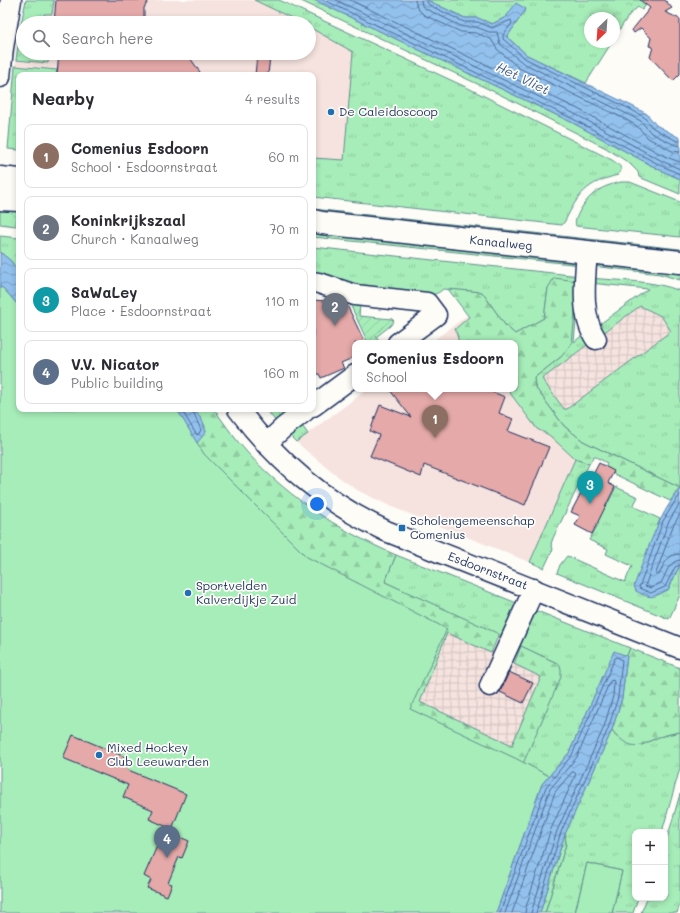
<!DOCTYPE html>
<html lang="en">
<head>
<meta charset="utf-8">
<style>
	body { margin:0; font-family:Mali,sans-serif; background:#f2f2f3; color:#2b2b33 }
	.controls { position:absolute; right:12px; bottom:12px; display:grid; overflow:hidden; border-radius:8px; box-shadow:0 2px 6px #0003 }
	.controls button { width:36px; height:36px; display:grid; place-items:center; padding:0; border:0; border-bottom:1px solid #e1e1e2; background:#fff; color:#2b2b33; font:20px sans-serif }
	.compass { position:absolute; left:584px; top:12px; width:36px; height:36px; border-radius:50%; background:#fff; box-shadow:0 2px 6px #0003; rotate:205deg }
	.you { position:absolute; left:317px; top:504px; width:14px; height:14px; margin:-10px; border:3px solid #fff; border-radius:50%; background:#1a73e8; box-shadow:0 0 0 6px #1a73e833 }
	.badge { display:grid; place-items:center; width:26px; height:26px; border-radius:50%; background:#b45309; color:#fff; font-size:13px; font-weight:700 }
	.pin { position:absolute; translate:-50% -33px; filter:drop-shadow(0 1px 2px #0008) }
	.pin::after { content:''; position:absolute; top:21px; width:14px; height:12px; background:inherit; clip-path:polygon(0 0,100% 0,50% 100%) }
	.popup { position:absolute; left:352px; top:340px; width:166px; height:52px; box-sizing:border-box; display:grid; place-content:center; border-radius:8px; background:#fff; filter:drop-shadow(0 1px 3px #0005); font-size:13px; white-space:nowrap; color:#7c7c81 }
	.popup b { font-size:15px; color:#2b2b33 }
	.popup::after { content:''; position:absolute; left:50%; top:100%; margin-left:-8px; border:8px solid transparent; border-top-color:#fff }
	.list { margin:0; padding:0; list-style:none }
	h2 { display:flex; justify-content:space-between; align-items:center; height:52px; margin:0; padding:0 16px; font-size:17px }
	h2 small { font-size:13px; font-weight:400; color:#7c7c81 }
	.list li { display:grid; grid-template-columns:26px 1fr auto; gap:12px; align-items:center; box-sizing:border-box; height:64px; margin:0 8px 8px; padding:0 8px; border:1px solid #e1e1e2; border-radius:8px }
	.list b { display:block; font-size:15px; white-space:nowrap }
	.list p { margin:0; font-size:13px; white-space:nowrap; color:#7c7c81 }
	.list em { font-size:13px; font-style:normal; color:#7c7c81 }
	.icon { flex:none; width:22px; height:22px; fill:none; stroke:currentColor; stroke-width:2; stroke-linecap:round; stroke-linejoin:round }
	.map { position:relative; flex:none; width:680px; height:913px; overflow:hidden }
	.search { position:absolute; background:#fff; box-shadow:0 2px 6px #0003; left:16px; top:16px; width:300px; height:44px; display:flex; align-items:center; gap:10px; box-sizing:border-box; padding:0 14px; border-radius:22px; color:#7c7c81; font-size:15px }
	.panel { position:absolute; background:#fff; box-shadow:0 2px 6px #0003; left:16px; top:72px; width:300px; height:340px; border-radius:8px }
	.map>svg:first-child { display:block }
</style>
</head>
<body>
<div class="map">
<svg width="680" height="913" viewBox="0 0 680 913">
	<defs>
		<pattern id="industrial-grid" width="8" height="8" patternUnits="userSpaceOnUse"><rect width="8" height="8" fill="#f6e3df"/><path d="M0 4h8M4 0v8" fill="none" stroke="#d2c3c2"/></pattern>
		<pattern id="grass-tufts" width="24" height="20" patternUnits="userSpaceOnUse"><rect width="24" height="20" fill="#a7edb9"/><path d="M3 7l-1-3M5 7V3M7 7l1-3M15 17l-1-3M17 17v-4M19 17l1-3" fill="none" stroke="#8fcca1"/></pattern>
		<pattern id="forest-firs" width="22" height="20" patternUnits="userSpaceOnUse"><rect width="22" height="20" fill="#a7edb9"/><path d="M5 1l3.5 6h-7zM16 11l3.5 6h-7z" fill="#8fcca1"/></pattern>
		<pattern id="wetland-marsh" width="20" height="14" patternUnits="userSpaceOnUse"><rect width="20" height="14" fill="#a7edb9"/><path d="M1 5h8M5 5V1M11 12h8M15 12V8" fill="none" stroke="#8fcca1"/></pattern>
		<pattern id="garden-furrows" width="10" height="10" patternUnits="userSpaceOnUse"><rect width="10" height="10" fill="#a7edb9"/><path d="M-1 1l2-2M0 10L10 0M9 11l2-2" fill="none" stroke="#8fcca1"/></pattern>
		<pattern id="water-waves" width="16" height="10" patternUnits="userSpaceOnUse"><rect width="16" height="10" fill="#92c1ed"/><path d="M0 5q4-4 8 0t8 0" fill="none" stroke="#769dc3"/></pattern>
	</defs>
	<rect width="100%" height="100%" fill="#fdfcf7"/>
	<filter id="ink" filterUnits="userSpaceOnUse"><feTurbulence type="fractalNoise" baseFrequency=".025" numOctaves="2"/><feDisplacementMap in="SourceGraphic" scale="8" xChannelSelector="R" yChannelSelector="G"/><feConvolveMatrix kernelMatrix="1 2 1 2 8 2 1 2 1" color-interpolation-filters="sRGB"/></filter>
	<g filter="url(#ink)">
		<!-- built -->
		<g fill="#f6e3df">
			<path d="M 26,0 L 254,0 L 294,19 L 302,23 L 23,23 L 23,53 L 309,53 L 309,27 L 353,52 L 344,161 L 313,181 L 313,75 L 19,75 L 19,150 L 8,149 L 17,47 Z"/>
			<path d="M 469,314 L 492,343 L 430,343 Z"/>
			<path d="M 368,389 L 515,389 L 588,463 L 539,566 L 392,507 L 371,497 L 357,490 L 333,473 L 296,442 Z"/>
		</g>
		<!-- industrial -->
		<g fill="url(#industrial-grid)">
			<path d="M 640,306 L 661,316 L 672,331 L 567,409 L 564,409 L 542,379 Z"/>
			<path d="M 447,629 L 554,680 L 517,759 L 410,709 Z"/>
		</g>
		<!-- grass -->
		<g fill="url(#grass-tufts)" stroke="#618e8c">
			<path d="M 26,0 L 54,0 L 52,14 L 44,14 L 43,23 L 23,23 L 23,53 L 49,53 L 48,63 L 16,60 L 21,24 Z"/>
			<path d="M 254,0 L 279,0 L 470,89 L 612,160 C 618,164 625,168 618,175 C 586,183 579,193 565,221 L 562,225 L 313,197 L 313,158 L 344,160 L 353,52 L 309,27 L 309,23 L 302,23 Z"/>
			<path d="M 299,0 L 314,0 L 571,122 L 660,170 L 680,179 L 680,194 L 639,177 L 638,172 L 629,163 L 606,148 L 501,95 Z"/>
			<path d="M 427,0 L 650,0 L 642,10 L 638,7 L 629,15 L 614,38 L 614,18 L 590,18 L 590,42 L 612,42 L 586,83 L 527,55 L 507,37 L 526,9 L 516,4 L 506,17 L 492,24 L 478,18 L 465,18 Z"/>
			<path d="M 15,66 L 57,70 L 56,75 L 19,75 L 19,150 L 8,149 Z"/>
			<path d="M 621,182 L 630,182 L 680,202 L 680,237 L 576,226 C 574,221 577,217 579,212 C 589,194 601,186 621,182 Z"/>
			<path d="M 0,204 L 18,205 L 16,226 L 0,224 Z"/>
			<path d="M 313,209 L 680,249 L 680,253 L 313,214 Z"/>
			<path d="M 313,231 L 580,260 L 581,265 L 313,237 Z"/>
			<path d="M 0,236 L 19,238 L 19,273 L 11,261 L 0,252 Z"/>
			<path d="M 313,247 L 580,276 L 574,342 L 585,333 L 591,342 L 542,379 L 564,409 L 567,409 L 671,331 L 661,316 L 640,306 L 599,336 L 593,329 L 648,289 L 590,283 L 590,278 C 619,281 654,280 680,291 L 680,488 L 583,441 L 564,426 L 535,387 L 534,378 L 562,356 L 548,288 L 544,318 L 515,334 L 505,325 L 482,292 L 443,289 C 437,295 432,295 423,295 L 356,288 L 313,276 Z"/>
			<path d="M 596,262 L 680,270 L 680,280 L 660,274 L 592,266 Z"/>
			<path d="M 266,409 L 287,409 L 288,413 L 277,423 Z"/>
			<path d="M 301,424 L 308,434 L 296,442 L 288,434 Z"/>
			<path d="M 575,459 L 589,464 L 553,538 L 551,544 L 553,549 L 544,568 L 530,562 Z"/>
			<path d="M 616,487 L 638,497 L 633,506 L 660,519 L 635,586 L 636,591 L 668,590 L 680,565 L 680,595 L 669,619 L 557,573 L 560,565 L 567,556 L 625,582 L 632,566 L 606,554 L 608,549 L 589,540 L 599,523 L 597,522 L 605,505 L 607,505 Z"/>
			<path d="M 396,555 L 630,648 L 627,656 L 614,652 L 569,753 L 542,784 L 496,913 L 387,721 L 506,775 L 559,664 L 385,582 Z"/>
			<path d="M 612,730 L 618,737 L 642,745 L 658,737 L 680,732 L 680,768 L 662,832 L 635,832 L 635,898 L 638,898 L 633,913 L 612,913 L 622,871 L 587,863 L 575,913 L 545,913 L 566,844 L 565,834 Z"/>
			<path d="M 680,794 L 680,904 L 677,913 L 641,913 L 647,898 L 665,898 L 665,846 Z"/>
		</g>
		<!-- forest -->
		<g fill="url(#forest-firs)" stroke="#618e8c">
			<path d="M 554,278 L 578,281 L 572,343 L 562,356 L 534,378 L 535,387 L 564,426 L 583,441 L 680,488 L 670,501 L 604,469 L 607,463 L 594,456 L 589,464 L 575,459 L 549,435 L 537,429 L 507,389 L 515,389 L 515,343 L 461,343 L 459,342 L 455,329 L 469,317 L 448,289 L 482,292 L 505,325 L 515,334 L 544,318 L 548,288 Z"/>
			<path d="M 195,409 L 214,409 C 222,420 230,432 239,443 C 281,493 337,530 396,555 L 385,582 L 499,634 L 491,653 L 447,633 L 420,702 L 512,745 L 541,677 L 514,664 L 521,646 L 559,664 L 561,669 L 561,677 L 518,775 L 387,721 L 347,602 L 185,454 L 206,432 L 203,422 Z"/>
			<path d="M 630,648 L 680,668 L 680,732 C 673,733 666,735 659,737 C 653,739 647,743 641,745 C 629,748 619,739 612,730 L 622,698 L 627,656 Z"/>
		</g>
		<!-- wetland -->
		<path fill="url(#wetland-marsh)" stroke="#618e8c" d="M 565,834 L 566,844 L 545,913 L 540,913 Z"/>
		<!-- garden -->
		<path fill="url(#garden-furrows)" stroke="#618e8c" d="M 350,304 L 360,304 L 359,316 L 392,319 L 394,321 L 390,326 L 376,337 L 380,343 L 368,343 Z"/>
		<!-- pitch -->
		<g fill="#a7edb9" stroke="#618e8c">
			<path d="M 0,287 L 3,288 L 19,306 L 19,409 L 177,409 L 204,454 L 307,557 L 447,629 L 410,709 L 517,759 L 549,776 L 542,784 L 496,913 L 0,913 Z"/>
			<path d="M 587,863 L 622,871 L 612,913 L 575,913 Z"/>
		</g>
		<!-- water -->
		<g fill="url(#water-waves)" stroke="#6287b4">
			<path d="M 314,0 L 427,0 L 465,18 L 478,18 L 492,24 L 506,17 L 516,3 L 526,9 L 507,37 L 527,55 L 632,106 L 647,114 L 656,125 L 680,138 L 680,179 L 660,170 L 571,122 Z"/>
			<path d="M 0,252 L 11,261 L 19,273 L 19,306 L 3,288 L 0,287 Z"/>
			<path d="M 177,409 L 195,409 L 203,422 L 206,432 L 197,443 Z"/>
			<path d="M 680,489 L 680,565 L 668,590 C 653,597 652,600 636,591 L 634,586 C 647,552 657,517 680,489 Z"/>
			<path d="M 614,651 L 627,656 L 622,698 L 612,730 L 565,834 L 540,913 L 496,913 L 542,784 L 569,753 Z"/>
		</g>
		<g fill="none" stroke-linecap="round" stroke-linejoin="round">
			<!-- shore -->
			<g stroke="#4b6997" stroke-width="1">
				<path d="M 324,0 L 573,119 L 662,166 L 680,174"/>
				<path d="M 336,0 L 575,114 L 664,162 L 680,169"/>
				<path d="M 350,0 L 578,109 L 666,157 L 680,162"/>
				<path d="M 415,0 L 417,8 L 424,15 L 461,32 L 476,33 L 491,39 L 497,49 L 519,68 L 625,119 L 637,126 L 648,138 L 672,151 L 680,152"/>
				<path d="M 421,0 L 422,6 L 426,9 L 463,27 L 476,27 L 489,32 L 497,32 L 500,44 L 523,63 L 627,114 L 641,121 L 651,133 L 675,145 L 680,146"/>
				<path d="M 426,0 L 429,5 L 464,22 L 478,22 L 492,28 L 511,20 L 512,23 L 503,35 L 503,39 L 526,59 L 630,109 L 644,117 L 653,128 L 677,141 L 680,141"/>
				<path d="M 181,409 L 196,434 L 198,435 L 201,430 L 192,409"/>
				<path d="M 680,495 L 674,503 L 663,521 L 639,588 L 651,593 L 665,587 L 675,567 L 680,565"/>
				<path d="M 680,503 L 668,523 L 645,586 L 651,588 L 661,583 C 666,575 668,561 680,560"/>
				<path d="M 680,514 L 673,526 L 656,573 L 656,575 L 659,575 C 664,564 667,554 680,554"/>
				<path d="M 500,913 L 546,787 L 572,755 L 615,658 L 617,657 L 622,660 L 618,697 L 608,729 L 561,832 L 536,913"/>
				<path d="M 505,913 L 550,789 L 577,757 L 610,681 L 613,680 L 614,682 L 613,696 L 604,727 L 557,831 L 531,913"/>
				<path d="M 512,913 L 555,792 L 572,772 L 574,772 L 576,774 L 551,829 L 526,907 L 525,913"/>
			</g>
		</g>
		<!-- building -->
		<g fill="#e4a9a8" stroke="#1b2f5e">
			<path d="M 56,0 L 149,0 L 144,8 L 144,23 L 54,23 Z"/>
			<path d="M 640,0 L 665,0 L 672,8 L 665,12 L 680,19 L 680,74 L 673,81 L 650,57 L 653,47 L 649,46 L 651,38 L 641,28 L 634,33 L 632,30 L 650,8 Z"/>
			<path d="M 59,53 L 179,53 L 182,56 L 188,55 L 202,75 L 57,75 Z"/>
			<path d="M 257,55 L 270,56 L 268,75 L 255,75 Z"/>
			<path d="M 313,300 L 340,302 L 347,305 L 365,343 L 355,343 L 355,357 L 341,363 L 344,368 L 321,378 L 319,374 L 313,374 Z"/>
			<path d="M 389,389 L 485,389 L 505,397 L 499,413 L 513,419 L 508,431 L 549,447 L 525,505 L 424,465 L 421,477 L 370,456 L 379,435 L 370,431 L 380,405 L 411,417 Z"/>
			<path d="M 599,463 L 614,471 L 608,483 L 615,487 L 592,534 L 575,525 L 580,516 L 571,512 L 581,493 L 583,494 Z"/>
			<path d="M 509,672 L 533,683 L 523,703 L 500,692 Z"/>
			<path d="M 73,735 L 130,759 L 126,769 L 186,794 L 172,829 L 149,819 L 153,810 L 123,797 L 128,785 L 63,758 Z"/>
			<path d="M 164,830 L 189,841 L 182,858 L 179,857 L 168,883 L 172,884 L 167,896 L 147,888 L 151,880 L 144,876 Z"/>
		</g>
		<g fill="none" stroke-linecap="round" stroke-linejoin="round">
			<!-- minor casing -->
			<g stroke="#1b2f5e" stroke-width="23">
				<g id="minor">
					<path d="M 0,77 L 3,48 L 11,0"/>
					<path d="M 587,252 C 585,278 580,316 596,339"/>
					<path d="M 313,282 L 319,283 L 355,295 L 427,303 L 436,315 L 398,343"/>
					<path d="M 313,406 L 355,375"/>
					<path d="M 238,409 C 278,463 325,502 386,531 L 680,648"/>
					<path d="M 266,444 L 283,428 L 305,411 L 302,409"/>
					<path d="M 490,686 L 534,589"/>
				</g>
			</g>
			<!-- major casing -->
			<g stroke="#1b2f5e" stroke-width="25">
				<g id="major">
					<path d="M 0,178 L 19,180"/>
					<path d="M 0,199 L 19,200"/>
					<path d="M 313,221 L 322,223 L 680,262"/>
				</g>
			</g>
			<!-- minor -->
			<use href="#minor" stroke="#fdfcf7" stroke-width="20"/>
			<!-- major -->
			<use href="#major" stroke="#fdfcf7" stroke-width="22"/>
		</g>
	</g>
	<!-- markers -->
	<g fill="#1f6fb2" stroke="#fdfcf7" stroke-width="1.5">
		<circle cx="331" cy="112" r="4"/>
		<rect x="398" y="524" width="8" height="8" rx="2"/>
		<circle cx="188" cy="593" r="4"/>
		<circle cx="99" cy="755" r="4"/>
	</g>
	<g text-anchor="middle" stroke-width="3.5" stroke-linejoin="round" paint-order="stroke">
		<!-- poi labels -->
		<g font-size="12" fill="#1b2f5e" stroke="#fdfcf7" text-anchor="start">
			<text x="339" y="116">De Caleidoscoop</text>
			<text x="410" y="525">Scholengemeenschap<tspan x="410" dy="14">Comenius</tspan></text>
			<text x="196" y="590">Sportvelden<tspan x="196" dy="14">Kalverdijkje Zuid</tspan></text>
			<text x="107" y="752">Mixed Hockey<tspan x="107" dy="14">Club Leeuwarden</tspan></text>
		</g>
		<!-- street labels -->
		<g font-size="12" fill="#1b2f5e" stroke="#fdfcf7">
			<text transform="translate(501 243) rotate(6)" y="4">Kanaalweg</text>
			<text transform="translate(488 571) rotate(21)" y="4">Esdoornstraat</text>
		</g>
		<!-- water labels -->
		<g font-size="13" font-style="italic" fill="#3f5b89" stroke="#fdfcf7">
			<text transform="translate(523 78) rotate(26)" y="5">Het Vliet</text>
		</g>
	</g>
</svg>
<div class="controls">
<button>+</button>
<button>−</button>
</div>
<svg class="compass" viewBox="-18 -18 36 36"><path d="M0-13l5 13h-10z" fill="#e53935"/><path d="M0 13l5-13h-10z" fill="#7c7c81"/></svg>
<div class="you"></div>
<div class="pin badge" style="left:435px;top:438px;background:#8d6e63">1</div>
<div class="popup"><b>Comenius Esdoorn</b>School</div>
<div class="pin badge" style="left:335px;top:326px;background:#6b7280">2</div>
<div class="pin badge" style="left:590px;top:504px;background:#0f9aa8">3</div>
<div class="pin badge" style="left:167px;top:858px;background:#5c6f8a">4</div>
<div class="search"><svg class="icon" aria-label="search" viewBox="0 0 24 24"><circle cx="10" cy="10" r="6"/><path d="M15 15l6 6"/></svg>Search here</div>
<section class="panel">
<h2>Nearby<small>4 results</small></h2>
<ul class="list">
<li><span class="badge" style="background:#8d6e63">1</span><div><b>Comenius Esdoorn</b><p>School · Esdoornstraat</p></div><em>60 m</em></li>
<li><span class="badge" style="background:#6b7280">2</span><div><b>Koninkrijkszaal</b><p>Church · Kanaalweg</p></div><em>70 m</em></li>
<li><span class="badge" style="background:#0f9aa8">3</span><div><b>SaWaLey</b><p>Place · Esdoornstraat</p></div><em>110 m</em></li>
<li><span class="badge" style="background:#5c6f8a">4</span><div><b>V.V. Nicator</b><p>Public building</p></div><em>160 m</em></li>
</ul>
</section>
</div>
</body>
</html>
